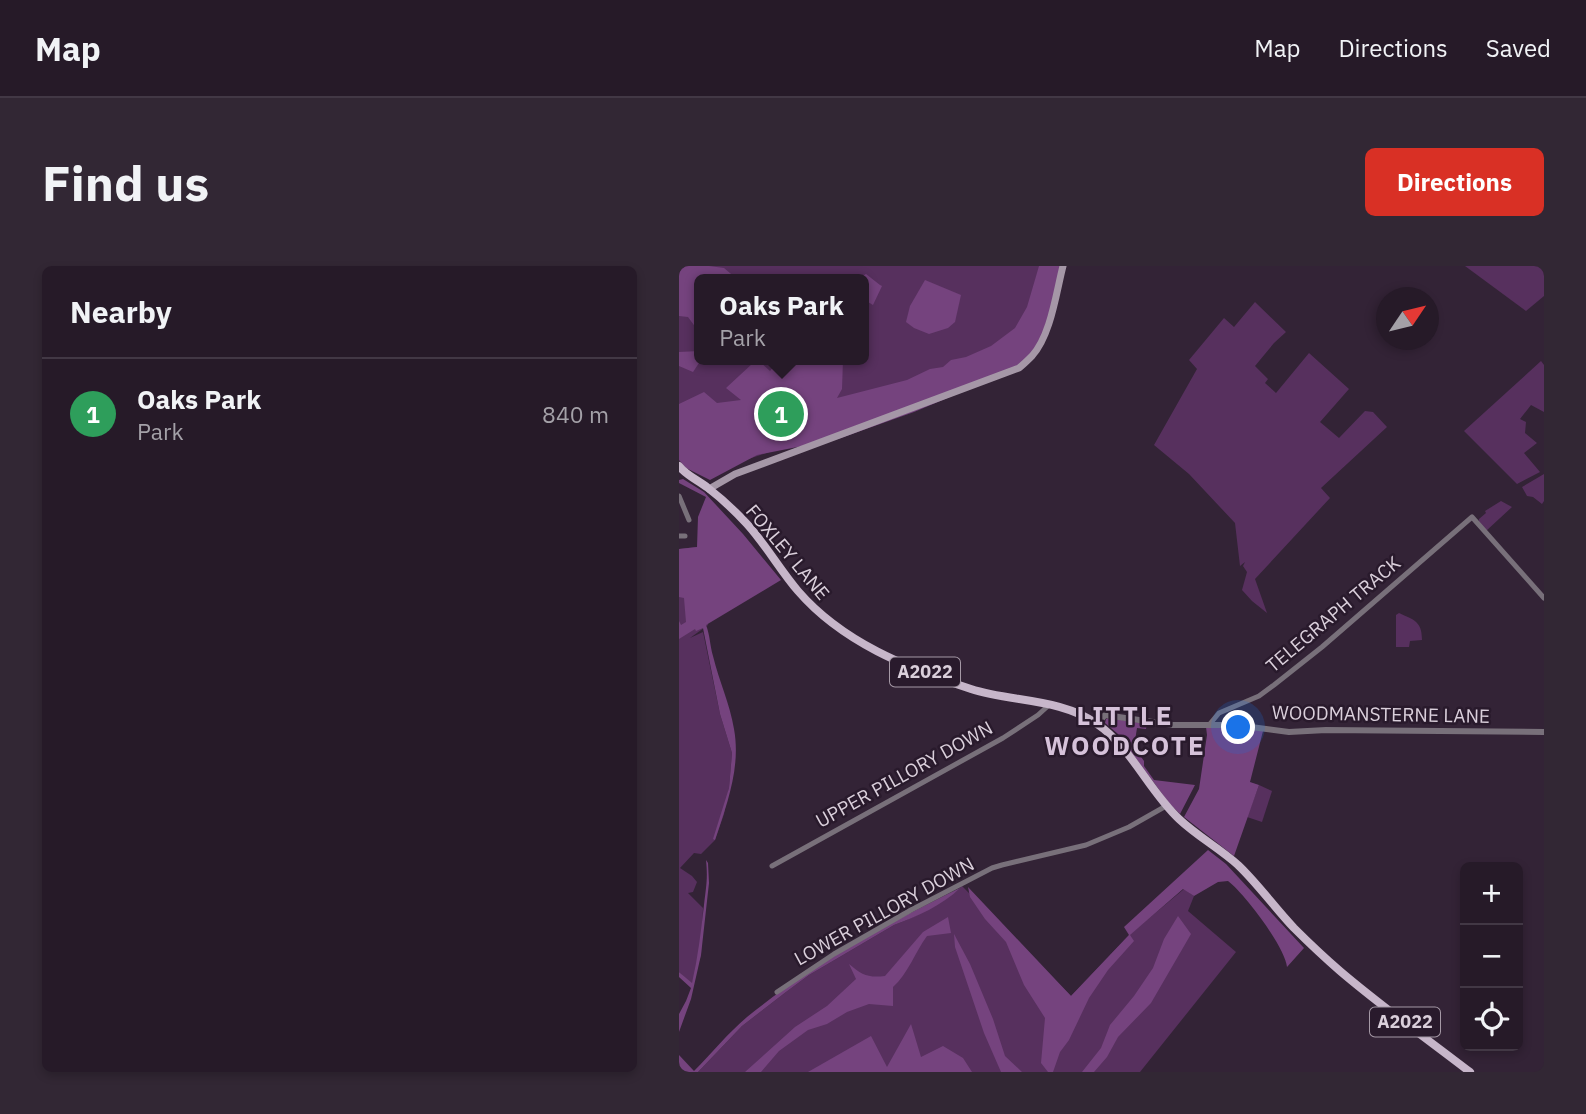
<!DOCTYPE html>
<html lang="en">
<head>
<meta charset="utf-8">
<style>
	body { margin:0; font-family:"IBM Plex Sans",sans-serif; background:#322734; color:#f1f3f6 }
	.controls { position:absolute; right:21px; bottom:21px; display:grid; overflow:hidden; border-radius:10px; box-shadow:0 4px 10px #0003 }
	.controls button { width:63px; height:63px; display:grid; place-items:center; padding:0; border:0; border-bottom:2px solid #423845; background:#261a28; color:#f1f3f6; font:35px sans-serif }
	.compass { position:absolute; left:697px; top:21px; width:63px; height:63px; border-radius:50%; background:#261a28; box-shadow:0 4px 10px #0003; rotate:55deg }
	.you { position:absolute; left:560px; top:462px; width:24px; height:24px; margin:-18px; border:5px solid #fff; border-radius:50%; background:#1a73e8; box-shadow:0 0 0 10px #1a73e833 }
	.badge { display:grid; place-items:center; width:46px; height:46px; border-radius:50%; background:#d93025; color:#fff; font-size:23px; font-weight:700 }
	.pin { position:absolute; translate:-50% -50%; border:4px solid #fff; box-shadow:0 2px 7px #0006 }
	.popup { position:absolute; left:15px; top:8px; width:175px; height:91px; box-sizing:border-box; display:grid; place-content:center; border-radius:10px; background:#261a28; filter:drop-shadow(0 2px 5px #0005); font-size:23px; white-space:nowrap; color:#a4a1a8 }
	.popup b { font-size:26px; color:#f1f3f6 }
	.popup::after { content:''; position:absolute; left:50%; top:100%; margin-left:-14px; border:14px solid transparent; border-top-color:#261a28 }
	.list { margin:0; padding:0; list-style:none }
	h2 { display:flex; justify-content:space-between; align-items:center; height:91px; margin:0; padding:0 28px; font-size:30px }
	h2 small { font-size:23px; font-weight:400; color:#a4a1a8 }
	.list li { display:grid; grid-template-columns:46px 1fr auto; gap:21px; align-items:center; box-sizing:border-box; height:112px; padding:0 28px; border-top:2px solid #423845 }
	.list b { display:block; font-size:26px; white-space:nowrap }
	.list p { margin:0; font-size:23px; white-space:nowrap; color:#a4a1a8 }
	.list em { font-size:23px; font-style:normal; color:#a4a1a8 }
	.icon { flex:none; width:38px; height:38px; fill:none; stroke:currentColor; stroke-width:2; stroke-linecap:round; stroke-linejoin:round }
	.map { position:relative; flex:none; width:865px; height:806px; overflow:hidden; border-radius:10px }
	header { display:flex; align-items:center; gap:42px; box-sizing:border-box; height:98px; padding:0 35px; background:#261a28; border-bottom:2px solid #423845 }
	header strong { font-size:33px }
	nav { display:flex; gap:38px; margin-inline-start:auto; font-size:24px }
	.intro { display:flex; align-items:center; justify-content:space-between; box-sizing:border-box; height:168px; padding:0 42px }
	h1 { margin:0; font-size:49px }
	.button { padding:18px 32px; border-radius:10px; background:#d93025; color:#fff; font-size:24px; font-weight:700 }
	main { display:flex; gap:42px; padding:0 42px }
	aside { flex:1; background:#261a28; border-radius:10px; box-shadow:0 4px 10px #0003 }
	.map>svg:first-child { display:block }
</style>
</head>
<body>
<header>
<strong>Map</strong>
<nav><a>Map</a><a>Directions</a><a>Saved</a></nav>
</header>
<div class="intro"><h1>Find us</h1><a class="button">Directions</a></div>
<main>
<aside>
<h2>Nearby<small></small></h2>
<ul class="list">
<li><span class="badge" style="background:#2e9e5b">1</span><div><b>Oaks Park</b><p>Park</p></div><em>840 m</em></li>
</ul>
</aside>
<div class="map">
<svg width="865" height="806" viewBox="0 0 865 806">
	<rect width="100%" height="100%" fill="#332336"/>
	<!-- green -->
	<g fill="#57305e" fill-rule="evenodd">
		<path d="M 0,0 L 384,0 L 340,102 L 25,208 L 0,194 ZM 20,13 L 184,13 L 184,94 L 20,94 Z"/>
		<path d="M 786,0 L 865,0 L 865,30 L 847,45 Z"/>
		<path d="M 576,36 L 607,66 L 595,77 L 576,100 L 589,113 L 586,117 L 597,127 L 630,87 L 670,123 L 641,156 L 660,172 L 686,145 L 694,146 L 708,161 L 642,222 L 651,232 L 576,313 L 588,347 L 573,335 L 563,324 L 568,306 L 564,300 L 566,296 L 561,300 L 556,257 L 510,208 L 475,179 L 518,103 L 510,94 L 545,52 L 555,61 Z"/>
		<path d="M 862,95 L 865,99 L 865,146 L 852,139 L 841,153 L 847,156 L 846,167 L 858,177 L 845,187 L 861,206 L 838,218 L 785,165 Z"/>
		<path d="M 865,208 L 865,235 L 863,238 L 854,231 L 848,230 L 843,221 Z"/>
		<path d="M 822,235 L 833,241 L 807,265 L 800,257 L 800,253 L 807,247 L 806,245 Z"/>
		<path d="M 18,281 L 29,359 L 11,372 L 24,366 L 41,448 L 53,487 L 50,522 L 45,548 L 36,574 L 22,588 L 15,587 L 1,602 L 13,610 L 18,616 L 14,626 L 9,627 L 24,642 L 22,689 L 13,718 L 0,706 L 0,283 Z"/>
		<path d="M 720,347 C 735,354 743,355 743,374 L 731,375 L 730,381 L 717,381 L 717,349 Z"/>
		<path d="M 580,519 L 593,525 L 583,556 L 568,551 Z"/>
		<path d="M 283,620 L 392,730 L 450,669 L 505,623 L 515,630 L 509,645 L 557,686 L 461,806 L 19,806 L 63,760 L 107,726 L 130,709 L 215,659 C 239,650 264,637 283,620 Z"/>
	</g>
	<!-- forest -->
	<g fill="#75437e">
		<path d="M 0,0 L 30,0 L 45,2 L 58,13 L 20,13 L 20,66 L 9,51 L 0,50 Z"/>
		<path d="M 360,0 L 384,0 L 362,77 L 340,102 L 235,146 L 159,173 L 78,189 L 31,214 L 7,202 L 0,194 L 0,138 L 25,126 L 38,137 L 62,134 L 47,122 L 74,97 L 81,96 L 91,105 L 96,99 L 91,94 L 164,94 L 163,123 L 158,132 L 228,114 L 251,103 L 264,101 L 272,94 L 287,91 L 312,80 L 336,62 L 348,41 Z"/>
		<path d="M 187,8 L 201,19 L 203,20 L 194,39 L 189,36 L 184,41 L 184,13 L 179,13 Z"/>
		<path d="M 246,14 L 282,29 L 276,56 L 269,62 L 250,68 L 235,62 L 227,56 L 231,40 Z"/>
		<path d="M 20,85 L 20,94 L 22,94 L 14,106 L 0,100 L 0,86 Z"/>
		<path d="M 4,213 L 25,226 L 64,268 L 102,314 L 27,359 C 31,369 31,380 34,390 C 40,415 51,438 55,463 C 62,501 48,538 36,574 L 34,573 L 50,522 L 53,487 L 41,448 L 24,362 L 17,365 L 16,363 L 0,373 L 0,355 L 2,359 L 7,356 L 5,332 L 0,331 L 0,283 L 18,281 L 19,251 L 27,231 L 0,217 L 0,214 Z"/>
		<path d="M 430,452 L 468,458 L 467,463 L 458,462 L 455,481 L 465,495 L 465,500 L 475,514 L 516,519 L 501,548 L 490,537 L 439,468 L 426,457 L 427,453 Z"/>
		<path d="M 527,461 L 558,461 L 584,465 L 571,516 L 580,519 L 555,590 L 505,551 L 520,523 L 528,469 Z"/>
		<path d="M 529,584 L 547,598 L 625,682 L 608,701 C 606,681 566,628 549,615 L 539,616 L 515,630 L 504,623 L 451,669 L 455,675 L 429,704 L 410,732 L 390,774 L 381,786 L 374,806 L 369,806 L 362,797 L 366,752 L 345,719 L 327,676 L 306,653 L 291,631 L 289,621 L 392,730 L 450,669 L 445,661 Z"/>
		<path d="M 27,594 L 29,597 L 30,617 L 22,689 L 12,733 L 0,766 L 0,748 L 7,735 L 12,722 L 0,711 L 0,706 L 13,717 C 19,691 22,665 25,639 C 27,621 29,613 27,594 Z"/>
		<path d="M 281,622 C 264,639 237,651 215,659 L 130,709 L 107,726 L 63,760 L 19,806 L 0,806 L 0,789 L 15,805 C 33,787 49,767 68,751 C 132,699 207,658 281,622 Z"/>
		<path d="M 499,650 L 512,668 L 472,737 L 439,771 L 428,791 L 415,806 L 403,806 L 422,782 L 431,759 L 455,730 L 474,702 L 485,673 Z"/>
		<path d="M 269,651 L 272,667 L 248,670 C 236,686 229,708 214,721 L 214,740 L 190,738 L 168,746 L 148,758 L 129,764 L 100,785 L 82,806 L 66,806 L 116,761 L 148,740 L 177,713 L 170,698 C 183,709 189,712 206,710 L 244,666 Z"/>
		<path d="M 275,668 L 291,698 L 314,753 L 326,790 L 343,806 L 322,806 L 305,767 L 276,681 Z"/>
		<path d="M 232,758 L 242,791 L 264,780 L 284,792 L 293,806 L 129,806 L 192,770 L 208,801 Z"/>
	</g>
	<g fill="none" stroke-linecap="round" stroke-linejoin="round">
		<!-- minor -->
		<g stroke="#78707a" stroke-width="5">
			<path d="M 0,230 L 10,254"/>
			<path d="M 0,270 L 6,270"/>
			<path d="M 530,459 L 540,447 L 580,430 L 595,419 L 643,381 L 793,251 L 865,332"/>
			<path d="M 93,600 L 324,472 L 359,449 L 370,439"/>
			<path d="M 98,726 L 155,688 L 232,644 L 313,602 L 323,599 L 407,579 L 450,561 L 487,540"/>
		</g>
		<!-- tertiary -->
		<path stroke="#78707a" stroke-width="6" d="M 418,458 L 426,449 L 494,459 L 557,459 L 610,466 L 647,464 L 865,466"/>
		<!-- secondary -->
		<path stroke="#a597a7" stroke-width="7" d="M 30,223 L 56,208 L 340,102 C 345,98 349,94 353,90 C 372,69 377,27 384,0"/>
		<!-- primary -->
		<path stroke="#c7b6ca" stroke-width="8" d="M 0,200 C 8,210 19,214 29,222 C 42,232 56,245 68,258 C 87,279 101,304 119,325 C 163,376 228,402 292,423 C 332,436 382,432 418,458 C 452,481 470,525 500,553 C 518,570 540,582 559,599 C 579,618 596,642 615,662 C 630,677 646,692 661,705 C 702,740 748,773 791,806"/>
	</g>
	<g text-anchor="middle" stroke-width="5" stroke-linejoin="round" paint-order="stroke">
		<!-- shield labels -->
		<g fill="#291a2c" stroke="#a599a6" stroke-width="2">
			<rect x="211" y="391.5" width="70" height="29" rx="5"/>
			<rect x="691" y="741.5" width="70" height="29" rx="5"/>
		</g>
		<g font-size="18" font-weight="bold" fill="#dacfdb">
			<text x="246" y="412">A2022</text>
			<text x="726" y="762">A2022</text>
		</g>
		<!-- street labels -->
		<g font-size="19" fill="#dacfdb" stroke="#291a2c">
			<text transform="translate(109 286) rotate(50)" y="7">FOXLEY LANE</text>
			<text transform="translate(654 348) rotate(-40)" y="7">TELEGRAPH TRACK</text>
			<text transform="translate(702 448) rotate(1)" y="7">WOODMANSTERNE LANE</text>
			<text transform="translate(225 508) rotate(-29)" y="7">UPPER PILLORY DOWN</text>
			<text transform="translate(205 645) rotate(-29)" y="7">LOWER PILLORY DOWN</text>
		</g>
		<!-- district labels -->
		<g font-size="26" font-weight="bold" letter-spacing="2" fill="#d6c2da" stroke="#291a2c">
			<text x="446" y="459">LITTLE<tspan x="446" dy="30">WOODCOTE</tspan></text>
		</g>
	</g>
</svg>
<div class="controls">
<button>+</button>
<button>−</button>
<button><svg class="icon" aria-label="locate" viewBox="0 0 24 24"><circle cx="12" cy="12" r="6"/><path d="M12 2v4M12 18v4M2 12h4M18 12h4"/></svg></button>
</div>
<svg class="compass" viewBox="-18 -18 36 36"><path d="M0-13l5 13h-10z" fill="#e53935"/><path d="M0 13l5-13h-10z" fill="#a4a1a8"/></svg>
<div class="you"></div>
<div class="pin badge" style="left:102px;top:148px;background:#2e9e5b">1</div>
<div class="popup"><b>Oaks Park</b>Park</div>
</div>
</main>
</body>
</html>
